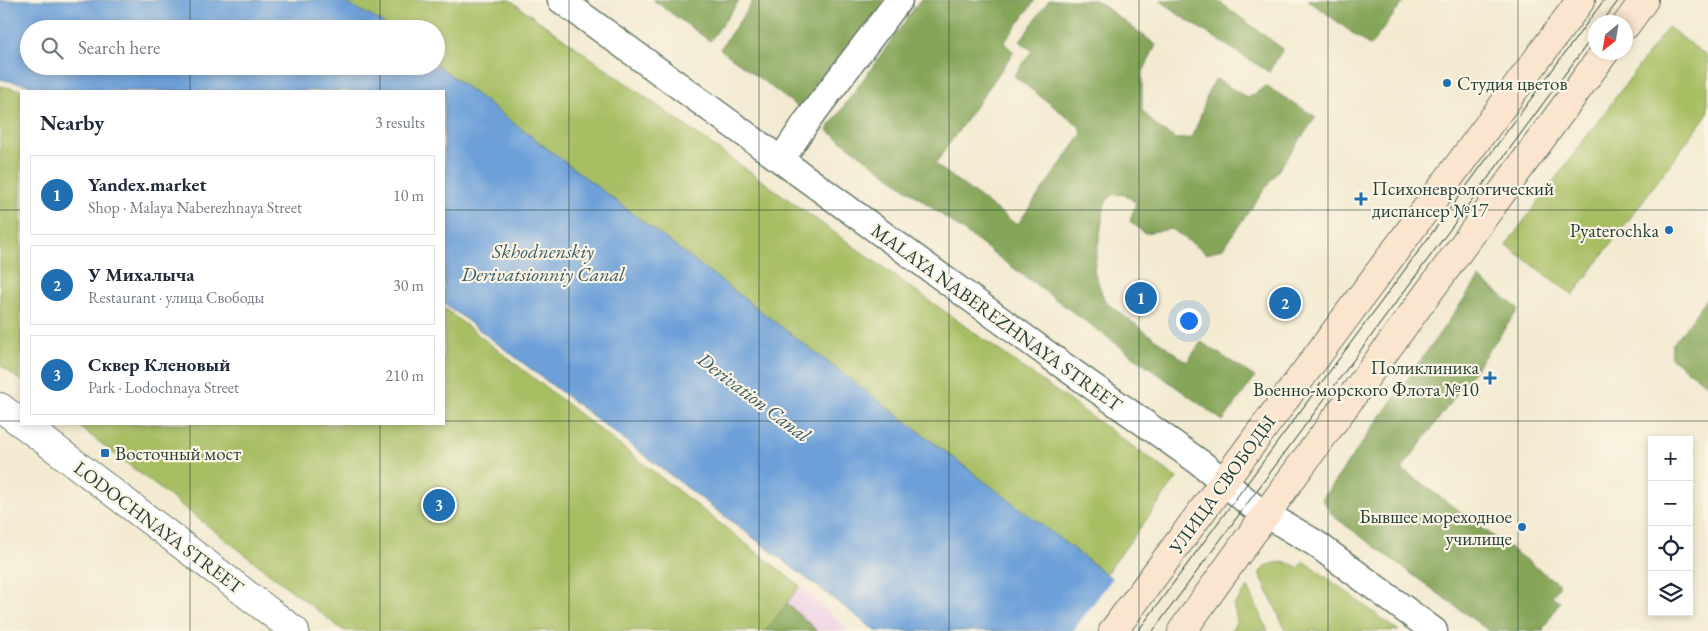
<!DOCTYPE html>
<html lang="en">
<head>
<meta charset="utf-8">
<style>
	body { margin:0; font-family:"EB Garamond",serif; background:#f2f2f3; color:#1f2937 }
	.controls { position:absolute; right:15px; bottom:15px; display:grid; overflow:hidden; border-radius:0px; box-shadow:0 2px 8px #0003 }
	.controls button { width:45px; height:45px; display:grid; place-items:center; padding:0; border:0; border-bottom:1px solid #e0e1e3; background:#fff; color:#1f2937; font:25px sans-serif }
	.compass { position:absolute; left:1588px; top:15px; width:45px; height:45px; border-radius:50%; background:#fff; box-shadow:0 2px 8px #0003; rotate:210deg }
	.you { position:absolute; left:1188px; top:320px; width:18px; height:18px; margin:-12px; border:4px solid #fff; border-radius:50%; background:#1a73e8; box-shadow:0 0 0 8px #1a73e833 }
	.badge { display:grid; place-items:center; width:32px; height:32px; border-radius:50%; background:#1f6fb2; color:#fff; font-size:16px; font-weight:700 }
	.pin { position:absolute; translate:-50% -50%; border:2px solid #fff; box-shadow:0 1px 5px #0006 }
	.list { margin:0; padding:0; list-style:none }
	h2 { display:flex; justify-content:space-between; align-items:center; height:65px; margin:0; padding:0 20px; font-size:21px }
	h2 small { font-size:16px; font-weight:400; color:#747a83 }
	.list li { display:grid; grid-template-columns:32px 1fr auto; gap:15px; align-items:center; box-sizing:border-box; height:80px; margin:0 10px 10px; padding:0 10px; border:1px solid #e0e1e3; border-radius:0px }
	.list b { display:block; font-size:19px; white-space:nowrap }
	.list p { margin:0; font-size:16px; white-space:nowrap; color:#747a83 }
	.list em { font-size:16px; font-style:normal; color:#747a83 }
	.icon { flex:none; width:28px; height:28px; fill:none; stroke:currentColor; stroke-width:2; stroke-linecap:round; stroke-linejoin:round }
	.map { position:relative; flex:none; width:1708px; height:631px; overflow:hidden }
	.search { position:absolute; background:#fff; box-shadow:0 2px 8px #0003; left:20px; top:20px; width:425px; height:55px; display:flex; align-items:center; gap:12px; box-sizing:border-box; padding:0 18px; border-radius:28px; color:#747a83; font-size:19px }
	.panel { position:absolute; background:#fff; box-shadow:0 2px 8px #0003; left:20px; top:90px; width:425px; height:335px; border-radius:0px }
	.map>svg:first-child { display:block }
</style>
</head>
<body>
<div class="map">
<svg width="1708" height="631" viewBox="0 0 1708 631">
	<rect width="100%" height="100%" fill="#fcf5e5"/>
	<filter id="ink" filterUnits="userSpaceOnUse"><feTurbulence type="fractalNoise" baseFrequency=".02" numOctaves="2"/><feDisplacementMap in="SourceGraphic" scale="10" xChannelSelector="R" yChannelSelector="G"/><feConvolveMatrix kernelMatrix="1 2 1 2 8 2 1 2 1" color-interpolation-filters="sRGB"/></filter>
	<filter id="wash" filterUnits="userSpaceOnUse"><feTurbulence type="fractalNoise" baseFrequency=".0096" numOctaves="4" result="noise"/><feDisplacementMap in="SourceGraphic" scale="20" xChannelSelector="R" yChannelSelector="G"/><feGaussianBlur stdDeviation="1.12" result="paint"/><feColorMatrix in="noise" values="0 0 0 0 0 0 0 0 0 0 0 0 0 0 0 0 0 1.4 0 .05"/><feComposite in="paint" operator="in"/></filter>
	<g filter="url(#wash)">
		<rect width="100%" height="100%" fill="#f3ead1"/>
		<!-- built -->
		<path fill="#efd0e6" d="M 800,586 L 849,631 L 766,631 Z"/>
		<!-- green -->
		<g fill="#a7be63" stroke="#637e4c">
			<path d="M 340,0 L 510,0 L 1177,478 L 1106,574 L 436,64 L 436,29 L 390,29 L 380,21 Z"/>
			<path d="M 1668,27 L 1708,57 L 1708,113 L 1573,295 L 1506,245 Z"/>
			<path d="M 0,86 L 27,91 L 21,91 L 21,381 L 0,365 Z"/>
			<path d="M 444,308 L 800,586 L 766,631 L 344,631 L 76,424 L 444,424 Z"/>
			<path d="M 1304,561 L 1399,631 L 1286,631 L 1260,575 L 1260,572 C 1271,560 1286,560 1299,568 Z"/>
			<path d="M 1248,587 L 1268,631 L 1229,631 C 1239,624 1237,616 1233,606 Z"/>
		</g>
		<!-- forest -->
		<g fill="#85a559" stroke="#527146">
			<path d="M 653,0 L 740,0 L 710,41 Z"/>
			<path d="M 754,0 L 890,0 L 806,113 L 720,49 Z"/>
			<path d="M 920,0 L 1035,0 L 1004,43 L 1014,52 L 935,164 L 1017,225 L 1082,134 L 1079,126 L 1014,76 L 1032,51 L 1020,41 L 1049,0 L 1096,0 L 1156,45 L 1142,74 L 1142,110 L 1157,127 L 1176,139 L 1191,138 L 1199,121 L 1209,89 L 1216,79 L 1248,98 L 1266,86 L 1316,117 L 1223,248 L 1207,254 L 1172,229 L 1144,233 L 1130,221 L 1136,203 L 1126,195 L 1114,194 L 1105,203 L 1094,271 L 1105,302 L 1187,362 L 1201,342 L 1255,377 L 1223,421 L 1089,324 L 827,130 Z"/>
			<path d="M 1160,0 L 1217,0 L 1283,49 L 1269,72 L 1179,15 Z"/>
			<path d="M 1308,0 L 1405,0 L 1370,46 Z"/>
			<path d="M 1479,278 L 1519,309 L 1402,469 L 1560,585 L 1552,596 L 1560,602 L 1543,629 L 1545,631 L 1489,631 L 1333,516 L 1322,499 Z"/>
			<path d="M 1708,296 L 1708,385 L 1671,358 L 1672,345 L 1689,323 Z"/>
			<path d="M 787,603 L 817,631 L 766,631 Z"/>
		</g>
		<!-- water -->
		<path fill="#6da0d9" stroke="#466e86" d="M 0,0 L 340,0 L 380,21 L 390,29 L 29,29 L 29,66 L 436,66 L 436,64 L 1106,574 L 1184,631 L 876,631 L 444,303 L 444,91 L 58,91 L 0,79 Z"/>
		<!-- pier -->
		<path fill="#f3ead1" d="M 1114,576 L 1185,629 L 1186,631 L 1073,631 Z"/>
	</g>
	<g filter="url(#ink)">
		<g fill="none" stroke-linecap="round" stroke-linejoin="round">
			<!-- minor casing -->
			<g stroke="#697a6b" stroke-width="29">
				<g id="minor">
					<path d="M 561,0 L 1061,364 L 1202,464 L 1254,507 L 1315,543 L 1434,631"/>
					<path d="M 781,160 L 807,121 L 899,0"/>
				</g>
			</g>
			<!-- tertiary casing -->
			<g stroke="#697a6b" stroke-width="30">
				<g id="tertiary">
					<path d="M 0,407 L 21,423"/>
					<path d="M 23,424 L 295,631"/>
				</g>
			</g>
			<!-- secondary casing -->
			<g stroke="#697a6b" stroke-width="30">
				<g id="secondary">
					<path d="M 1626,25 L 1644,0"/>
					<path d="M 1113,631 L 1581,0"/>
					<path d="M 1182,631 L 1292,478 L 1605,52"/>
				</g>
			</g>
			<!-- minor -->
			<use href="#minor" stroke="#fff" stroke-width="26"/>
			<!-- tertiary -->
			<use href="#tertiary" stroke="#fff" stroke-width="28"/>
			<!-- secondary -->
			<use href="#secondary" stroke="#fce5cf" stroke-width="28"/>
			<!-- tram -->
			<g stroke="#1f3d34" stroke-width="1">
				<path d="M 1602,22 L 1619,0"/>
				<path d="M 1138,631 L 1604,0"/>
				<path d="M 1153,631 L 1596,32"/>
			</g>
		</g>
	</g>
	<!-- grid -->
	<path fill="none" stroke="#1f3d34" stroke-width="1" stroke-opacity="0.55" d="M 190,0 L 190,29M 380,0 L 380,29M 569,0 L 569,631M 759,0 L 759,631M 949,0 L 949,631M 1139,0 L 1139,631M 1328,0 L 1328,631M 1518,0 L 1518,631M 190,66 L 190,91M 380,66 L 380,91M 0,210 L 21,210M 444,210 L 1708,210M 0,421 L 21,421M 444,421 L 1708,421M 190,424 L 190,631M 380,424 L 380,631"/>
	<!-- markers -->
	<g fill="#1f6fb2" stroke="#fcf5e5" stroke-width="2">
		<circle cx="1447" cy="83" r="5"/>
		<path d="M1358.5 191.5h5v5h5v5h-5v5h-5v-5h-5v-5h5z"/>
		<circle cx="1669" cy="230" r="5"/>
		<path d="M1487.5 370.5h5v5h5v5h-5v5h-5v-5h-5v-5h5z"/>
		<rect x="100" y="448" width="10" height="10" rx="2.5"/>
		<circle cx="1522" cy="527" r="5"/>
	</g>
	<g text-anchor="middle" stroke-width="4.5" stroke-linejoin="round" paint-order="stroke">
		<!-- poi labels -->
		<g font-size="19" fill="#1f3d34" stroke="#fcf5e5" text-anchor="start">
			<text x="1457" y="90">Студия цветов</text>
			<text x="1372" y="195">Психоневрологический<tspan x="1372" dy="22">диспансер №17</tspan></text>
			<text x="1659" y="237" text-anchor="end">Pyaterochka</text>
			<text x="1479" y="374" text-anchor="end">Поликлиника<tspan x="1479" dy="22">Военно-морского Флота №10</tspan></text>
			<text x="115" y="460">Восточный мост</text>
			<text x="1512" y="523" text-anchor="end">Бывшее мореходное<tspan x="1512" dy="22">училище</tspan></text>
		</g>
		<!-- street labels -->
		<g font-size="19" fill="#1f3d34" stroke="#fcf5e5">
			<text transform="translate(997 317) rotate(36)" y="7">MALAYA NABEREZHNAYA STREET</text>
			<text transform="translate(1222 484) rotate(-54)" y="7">УЛИЦА СВОБОДЫ</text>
			<text transform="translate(159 527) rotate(37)" y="7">LODOCHNAYA STREET</text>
		</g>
		<!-- water labels -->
		<g font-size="20" font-style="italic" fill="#365b66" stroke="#fcf5e5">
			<text x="543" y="258">Skhodnenskiy<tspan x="543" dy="23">Derivatsionniy Canal</tspan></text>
			<text transform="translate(754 397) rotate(37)" y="7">Derivation Canal</text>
		</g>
	</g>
</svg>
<div class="controls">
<button>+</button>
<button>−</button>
<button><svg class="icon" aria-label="locate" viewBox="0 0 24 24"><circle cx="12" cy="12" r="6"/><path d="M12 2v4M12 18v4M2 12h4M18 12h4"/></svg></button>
<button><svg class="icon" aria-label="layers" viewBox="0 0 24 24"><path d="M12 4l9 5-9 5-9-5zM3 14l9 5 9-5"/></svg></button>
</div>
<svg class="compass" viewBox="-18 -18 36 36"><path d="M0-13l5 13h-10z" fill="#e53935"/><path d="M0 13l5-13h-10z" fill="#747a83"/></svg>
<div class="you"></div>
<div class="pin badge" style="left:1141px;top:298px">1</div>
<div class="pin badge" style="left:1285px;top:303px">2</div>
<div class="pin badge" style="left:439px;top:505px">3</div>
<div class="search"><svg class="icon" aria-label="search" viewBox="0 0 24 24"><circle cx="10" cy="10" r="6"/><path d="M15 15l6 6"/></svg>Search here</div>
<section class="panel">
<h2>Nearby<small>3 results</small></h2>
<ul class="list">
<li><span class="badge">1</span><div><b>Yandex.market</b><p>Shop · Malaya Naberezhnaya Street</p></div><em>10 m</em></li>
<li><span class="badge">2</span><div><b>У Михалыча</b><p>Restaurant · улица Свободы</p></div><em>30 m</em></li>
<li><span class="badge">3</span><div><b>Сквер Кленовый</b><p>Park · Lodochnaya Street</p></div><em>210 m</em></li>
</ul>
</section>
</div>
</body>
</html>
